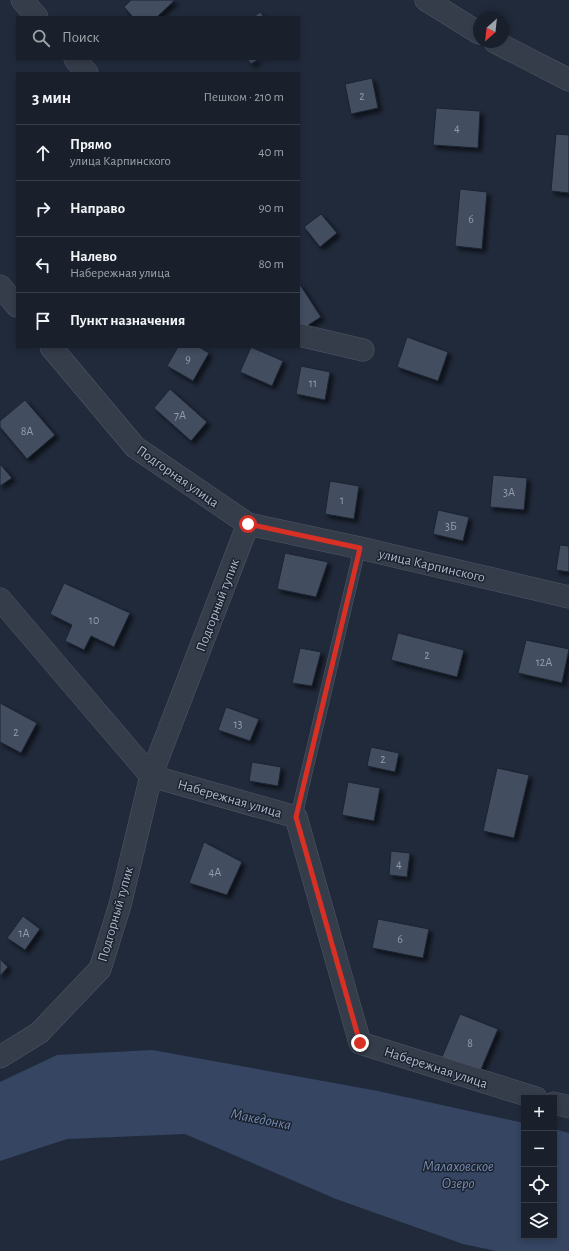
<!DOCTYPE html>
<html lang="ru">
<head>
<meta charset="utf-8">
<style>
	body { margin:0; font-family:"Alegreya Sans",sans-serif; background:#262d38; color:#f1f3f6 }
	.controls { position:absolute; right:12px; bottom:12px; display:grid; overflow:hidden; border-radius:0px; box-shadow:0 2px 6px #0003 }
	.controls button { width:36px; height:36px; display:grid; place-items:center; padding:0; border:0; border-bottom:1px solid #373e48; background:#19202c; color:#f1f3f6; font:20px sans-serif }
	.compass { position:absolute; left:473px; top:12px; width:36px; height:36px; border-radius:50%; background:#19202c; box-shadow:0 2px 6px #0003; rotate:207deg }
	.stop { position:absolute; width:12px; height:12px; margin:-9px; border:3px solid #d93025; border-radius:50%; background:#fff }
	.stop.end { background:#d93025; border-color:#fff; box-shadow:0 1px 4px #0008 }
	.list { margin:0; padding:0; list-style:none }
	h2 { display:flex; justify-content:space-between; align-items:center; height:52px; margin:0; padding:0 16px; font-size:17px }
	h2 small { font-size:13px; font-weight:400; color:#9fa3a9 }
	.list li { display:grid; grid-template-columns:26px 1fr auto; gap:12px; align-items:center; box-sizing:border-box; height:56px; padding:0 16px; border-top:1px solid #373e48 }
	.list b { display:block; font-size:15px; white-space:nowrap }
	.list p { margin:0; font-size:13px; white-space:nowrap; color:#9fa3a9 }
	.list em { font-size:13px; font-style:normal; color:#9fa3a9 }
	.icon { flex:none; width:22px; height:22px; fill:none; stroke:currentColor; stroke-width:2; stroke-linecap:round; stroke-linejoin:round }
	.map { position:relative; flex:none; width:569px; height:1251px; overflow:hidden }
	.search { position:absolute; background:#19202c; box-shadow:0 2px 6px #0003; left:16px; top:16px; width:284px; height:44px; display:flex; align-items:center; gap:10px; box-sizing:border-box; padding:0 14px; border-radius:0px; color:#9fa3a9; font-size:15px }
	.panel { position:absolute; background:#19202c; box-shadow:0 2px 6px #0003; left:16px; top:72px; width:284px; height:276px; border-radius:0px }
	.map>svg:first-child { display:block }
</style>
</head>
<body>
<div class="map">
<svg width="569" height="1251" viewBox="0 0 569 1251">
	<defs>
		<filter id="shadow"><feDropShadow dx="3.5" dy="3.5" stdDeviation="2" flood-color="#0009"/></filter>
	</defs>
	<rect width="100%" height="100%" fill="#212a3b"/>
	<!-- water -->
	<path fill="#354562" d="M 152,1050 L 378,1091 L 524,1123 L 524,1236 L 554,1236 L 554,1129 L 569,1133 L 569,1251 L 496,1251 L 463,1244 L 336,1199 L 185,1134 L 67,1139 L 0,1161 L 0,1082 L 57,1055 Z"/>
	<!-- building -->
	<g fill="#424d60" stroke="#1c2432" filter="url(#shadow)">
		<path d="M 131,0 L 175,0 L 157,17 L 133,17 L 124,7 Z"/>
		<path d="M 260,12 L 264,17 L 254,17 Z"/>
		<path d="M 247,59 L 259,59 L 251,64 Z"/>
		<path d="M 372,78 L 378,108 L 351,114 L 345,84 Z"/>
		<path d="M 436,108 L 480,111 L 478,148 L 433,145 Z"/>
		<path d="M 556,134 L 569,135 L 569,193 L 551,191 Z"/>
		<path d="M 460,189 L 487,192 L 482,249 L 455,246 Z"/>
		<path d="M 321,214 L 337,233 L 320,247 L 304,227 Z"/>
		<path d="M 299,283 L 321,317 L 302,329 L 299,325 Z"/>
		<path d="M 407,337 L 448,352 L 438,381 L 397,367 Z"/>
		<path d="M 178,347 L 199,347 L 209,353 L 193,381 L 167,366 Z"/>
		<path d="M 251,347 L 283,361 L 272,386 L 240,372 Z"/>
		<path d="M 301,366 L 330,372 L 325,400 L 296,394 Z"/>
		<path d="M 170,389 L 207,422 L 191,441 L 154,408 Z"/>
		<path d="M 25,400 L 55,435 L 27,459 L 0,427 L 0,421 Z"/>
		<path d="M 0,464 L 12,478 L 0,486 Z"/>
		<path d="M 493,475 L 527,478 L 524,510 L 490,507 Z"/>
		<path d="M 330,481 L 359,486 L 354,519 L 325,514 Z"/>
		<path d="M 438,510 L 469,517 L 463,541 L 433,534 Z"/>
		<path d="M 560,545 L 569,546 L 569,572 L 556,570 Z"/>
		<path d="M 285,553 L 328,562 L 316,597 L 277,589 Z"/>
		<path d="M 64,583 L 130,613 L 114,647 L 91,636 L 84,650 L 65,641 L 72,625 L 50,614 Z"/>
		<path d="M 398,633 L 464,650 L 457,677 L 391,660 Z"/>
		<path d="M 526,640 L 569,649 L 562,683 L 518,673 Z"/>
		<path d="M 300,648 L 321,652 L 312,686 L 292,683 Z"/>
		<path d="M 0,703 L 37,723 L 21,753 L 0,742 Z"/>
		<path d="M 226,707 L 259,719 L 250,741 L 218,730 Z"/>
		<path d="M 371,747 L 399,753 L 395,772 L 367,766 Z"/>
		<path d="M 252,762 L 281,767 L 278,786 L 249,781 Z"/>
		<path d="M 497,768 L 529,775 L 514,838 L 483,831 Z"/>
		<path d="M 348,782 L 380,788 L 374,821 L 342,815 Z"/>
		<path d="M 204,842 L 242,862 L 227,895 L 189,883 Z"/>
		<path d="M 391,851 L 410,853 L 407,877 L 389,875 Z"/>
		<path d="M 23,916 L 40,929 L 25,950 L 7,938 Z"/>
		<path d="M 378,919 L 429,929 L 423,958 L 372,948 Z"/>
		<path d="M 0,959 L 8,967 L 0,976 Z"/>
		<path d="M 460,1014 L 498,1029 L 480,1072 L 442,1057 Z"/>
	</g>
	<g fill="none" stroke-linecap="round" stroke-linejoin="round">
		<!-- service casing -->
		<g stroke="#505766" stroke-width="12">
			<path id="service" d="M 296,817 L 360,548"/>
		</g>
		<!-- minor casing -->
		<g stroke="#505766" stroke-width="23">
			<g id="minor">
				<path d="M 22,0 L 37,17"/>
				<path d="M 426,0 L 479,33"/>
				<path d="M 495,42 L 569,80"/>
				<path d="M 75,59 L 87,73"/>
				<path d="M 0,286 L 17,306"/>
				<path d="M 299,335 L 363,350"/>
				<path d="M 51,347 L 135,447 L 248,524 L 360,548 L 569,597"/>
				<path d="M 0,599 L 151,776 L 296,817 L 360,1043 L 536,1098"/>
				<path d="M 0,1057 L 39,1033 L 100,969 L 120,905 L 151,776 L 248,524"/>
				<path d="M 554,1103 L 569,1107"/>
			</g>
		</g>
		<!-- service -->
		<use href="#service" stroke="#353d4b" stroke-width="11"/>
		<!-- minor -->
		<use href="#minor" stroke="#353d4b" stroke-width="22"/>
	</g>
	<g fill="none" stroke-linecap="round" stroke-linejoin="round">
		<!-- route -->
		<path stroke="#d93025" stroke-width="5" d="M 248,524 L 360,548 L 296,817 L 360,1043"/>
	</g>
	<g text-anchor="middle" stroke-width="3" stroke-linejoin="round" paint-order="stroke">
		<!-- number labels -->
		<g font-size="12" fill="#949cad">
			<text x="362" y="100">2</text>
			<text x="457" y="132">4</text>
			<text x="471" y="223">6</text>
			<text x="188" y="363">9</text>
			<text x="313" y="387">11</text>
			<text x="180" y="419">7А</text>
			<text x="27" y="435">8А</text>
			<text x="509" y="496">3А</text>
			<text x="342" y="504">1</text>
			<text x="451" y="530">3Б</text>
			<text x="94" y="624">10</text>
			<text x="427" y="659">2</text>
			<text x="544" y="666">12А</text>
			<text x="238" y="728">13</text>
			<text x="16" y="736">2</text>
			<text x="383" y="763">2</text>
			<text x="399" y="868">4</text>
			<text x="215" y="876">4А</text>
			<text x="24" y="937">1А</text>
			<text x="400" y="943">6</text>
			<text x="470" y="1047">8</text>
		</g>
		<!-- street labels -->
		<g font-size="14" fill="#b0b7c7" stroke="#1a2230">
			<text transform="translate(178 476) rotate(35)" y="5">Подгорная улица</text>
			<text transform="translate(432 565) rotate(13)" y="5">улица Карпинского</text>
			<text transform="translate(217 605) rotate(-69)" y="5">Подгорный тупик</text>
			<text transform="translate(230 798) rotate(16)" y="5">Набережная улица</text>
			<text transform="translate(115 914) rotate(-74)" y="5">Подгорный тупик</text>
			<text transform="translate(436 1067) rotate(18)" y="5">Набережная улица</text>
		</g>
		<!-- water labels -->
		<g font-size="15" font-style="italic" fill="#778cb0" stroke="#1a2230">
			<text transform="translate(261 1119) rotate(11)" y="5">Македонка</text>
			<text x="458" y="1171">Малаховское<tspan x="458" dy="17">Озеро</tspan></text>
		</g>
	</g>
</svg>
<div class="controls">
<button>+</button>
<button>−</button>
<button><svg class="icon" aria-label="locate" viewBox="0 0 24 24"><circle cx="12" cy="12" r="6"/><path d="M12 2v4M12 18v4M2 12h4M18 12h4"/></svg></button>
<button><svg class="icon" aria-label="layers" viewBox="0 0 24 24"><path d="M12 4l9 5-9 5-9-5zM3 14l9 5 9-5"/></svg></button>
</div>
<svg class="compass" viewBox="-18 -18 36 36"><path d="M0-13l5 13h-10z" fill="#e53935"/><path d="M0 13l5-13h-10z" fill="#9fa3a9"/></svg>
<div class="stop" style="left:248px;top:524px"></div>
<div class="stop end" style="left:360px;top:1043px"></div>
<div class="search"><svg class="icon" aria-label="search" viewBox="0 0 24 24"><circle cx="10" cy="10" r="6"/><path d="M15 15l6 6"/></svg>Поиск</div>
<section class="panel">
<h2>3 мин<small>Пешком · 210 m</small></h2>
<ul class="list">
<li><svg class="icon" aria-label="ahead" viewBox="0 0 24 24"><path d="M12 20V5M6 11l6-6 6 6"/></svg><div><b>Прямо</b><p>улица Карпинского</p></div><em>40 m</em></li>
<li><svg class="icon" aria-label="right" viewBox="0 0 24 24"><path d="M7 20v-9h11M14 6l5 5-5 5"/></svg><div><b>Направо</b></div><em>90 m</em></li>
<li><svg class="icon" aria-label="left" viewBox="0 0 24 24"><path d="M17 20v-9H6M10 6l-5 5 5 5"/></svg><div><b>Налево</b><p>Набережная улица</p></div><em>80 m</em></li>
<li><svg class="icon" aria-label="arrive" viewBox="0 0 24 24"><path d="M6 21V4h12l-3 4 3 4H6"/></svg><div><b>Пункт назначения</b></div></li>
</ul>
</section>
</div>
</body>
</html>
